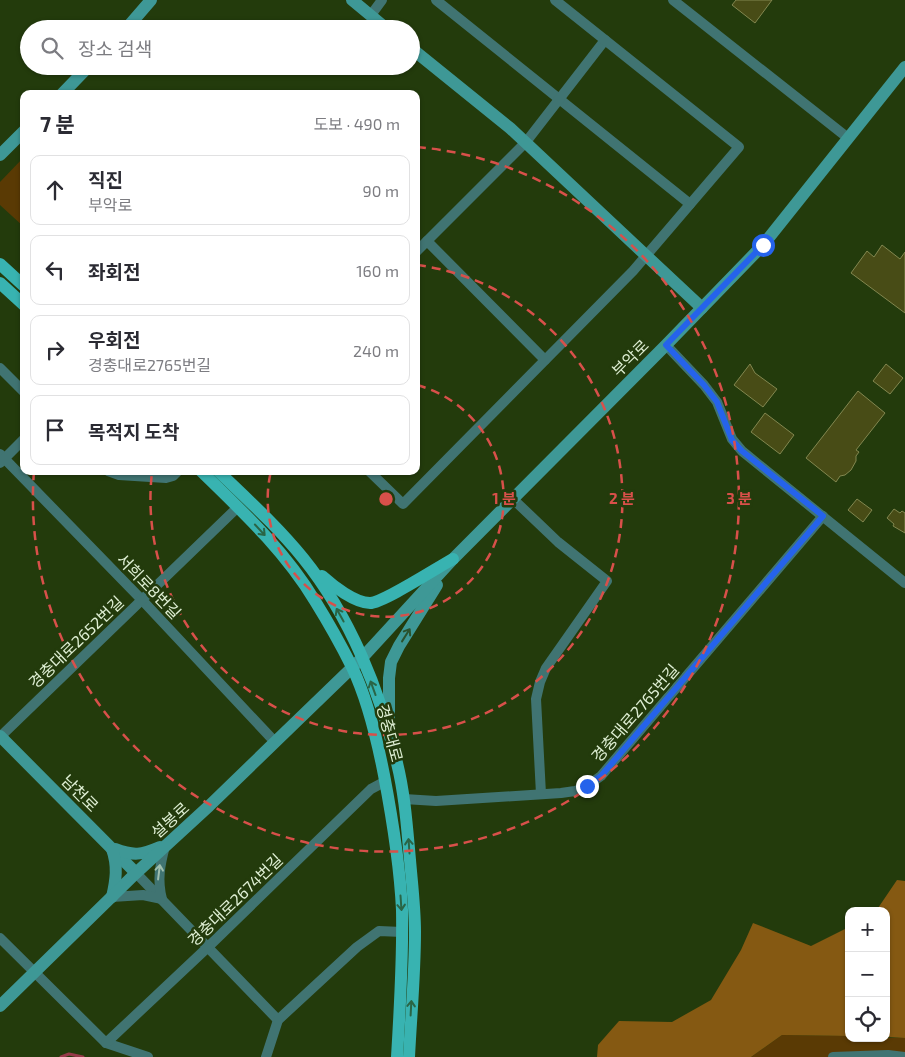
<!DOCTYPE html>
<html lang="ko">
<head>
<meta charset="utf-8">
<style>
	body { margin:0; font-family:"Exo 2","Noto Sans KR",sans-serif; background:#f2f2f3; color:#2b2b33 }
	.controls { position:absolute; right:15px; bottom:15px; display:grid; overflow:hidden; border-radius:10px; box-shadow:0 1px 4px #0004 }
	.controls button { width:45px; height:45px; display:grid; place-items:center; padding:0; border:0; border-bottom:1px solid #e1e1e2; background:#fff; color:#2b2b33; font:25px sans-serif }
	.stop { position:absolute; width:15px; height:15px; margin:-11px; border:4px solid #2563eb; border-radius:50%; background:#fff }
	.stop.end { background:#2563eb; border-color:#fff; box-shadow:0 1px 5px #0008 }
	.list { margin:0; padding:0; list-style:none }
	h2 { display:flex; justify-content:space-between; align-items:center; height:65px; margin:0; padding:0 20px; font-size:21px }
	h2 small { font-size:16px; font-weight:400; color:#7c7c81 }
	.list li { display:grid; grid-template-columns:32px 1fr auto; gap:15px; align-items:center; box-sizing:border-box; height:70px; margin:0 10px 10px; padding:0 10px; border:1px solid #e1e1e2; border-radius:10px }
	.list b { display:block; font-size:19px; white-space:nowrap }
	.list p { margin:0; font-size:16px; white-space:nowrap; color:#7c7c81 }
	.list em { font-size:16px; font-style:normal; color:#7c7c81 }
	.icon { flex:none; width:28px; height:28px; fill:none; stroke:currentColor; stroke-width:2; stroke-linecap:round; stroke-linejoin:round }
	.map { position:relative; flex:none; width:905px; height:1057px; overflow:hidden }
	.search { position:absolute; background:#fff; box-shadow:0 1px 4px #0004; left:20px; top:20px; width:400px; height:55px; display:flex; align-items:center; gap:12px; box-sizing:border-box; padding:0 18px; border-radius:28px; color:#7c7c81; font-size:19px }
	.panel { position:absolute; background:#fff; box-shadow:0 1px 4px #0004; left:20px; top:90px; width:400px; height:385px; border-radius:10px }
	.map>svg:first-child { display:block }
</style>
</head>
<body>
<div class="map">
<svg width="905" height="1057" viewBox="0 0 905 1057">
	<rect width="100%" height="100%" fill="#233b0c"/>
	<!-- green -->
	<g fill="#5a3a04">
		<path d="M 24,157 L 24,227 L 0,205 L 0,182 Z"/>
		<path d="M 782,1035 L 849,1036 L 849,1038 L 905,1038 L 905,1057 L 751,1057 Z"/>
	</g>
	<!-- forest -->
	<g fill="#855912">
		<path d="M 897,880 L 905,881 L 905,1038 L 886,1037 L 886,911 L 876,911 Z"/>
		<path d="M 753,923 L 811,946 L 849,927 L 849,1036 L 782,1035 L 751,1057 L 597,1057 L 598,1045 L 619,1021 L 672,1022 L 711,1000 L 741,950 Z"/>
	</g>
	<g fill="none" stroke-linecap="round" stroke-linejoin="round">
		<!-- stream -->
		<path stroke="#963a49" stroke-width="3" d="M 61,1057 L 69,1054 L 83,1057"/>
	</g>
	<!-- building -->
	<g fill="#484c16" stroke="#828750">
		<path d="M 736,0 L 772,0 L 755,23 L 732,5 Z"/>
		<path d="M 882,245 L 900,259 L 905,252 L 905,313 L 851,273 L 867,251 L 874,257 Z"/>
		<path d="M 750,364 L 755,373 L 777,389 L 763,407 L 734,385 Z"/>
		<path d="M 886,364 L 903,378 L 890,394 L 873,381 Z"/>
		<path d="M 858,391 L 885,413 L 856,450 L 859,452 L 856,456 L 856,461 L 851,470 L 845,475 L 840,476 L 836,482 L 806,458 Z"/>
		<path d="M 765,413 L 794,435 L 780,454 L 751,432 Z"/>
		<path d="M 857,499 L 872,510 L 863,522 L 848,510 Z"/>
		<path d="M 894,509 L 900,513 L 902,511 L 905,513 L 905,533 L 893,526 L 894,524 L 887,518 Z"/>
	</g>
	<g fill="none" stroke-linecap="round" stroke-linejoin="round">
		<!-- street -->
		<g stroke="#407472" stroke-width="10">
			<path d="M 436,0 L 690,204"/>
			<path d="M 673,0 L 848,138"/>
			<path d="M 371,15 L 382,0"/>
			<path d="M 427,241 L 545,360"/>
			<path d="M 416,252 L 526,142 L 605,40"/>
			<path d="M 666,345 L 704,385 L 717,402 L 732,439 L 742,451 L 905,583"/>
			<path d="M 0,368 L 24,392"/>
			<path d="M 0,454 L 142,600 L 275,742"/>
			<path d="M 0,463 L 24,439"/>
			<path d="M 108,471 L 119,475 L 166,478 L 173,476 L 178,471"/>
			<path d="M 369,471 L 403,504 L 633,271 L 739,147 L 555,0"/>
			<path d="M 513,499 L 558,542 L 607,581 L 546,668 L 540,682 L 536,699 L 541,794"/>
			<path d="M 0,737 L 238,507"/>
			<path d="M 404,799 L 436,801 L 561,793 L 575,791 L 587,786 L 601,776 L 823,516"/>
			<path d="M 136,873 L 278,1020"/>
			<path d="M 112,897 L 143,895 L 162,899 C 157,880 160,865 165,846"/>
			<path d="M 0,938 L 106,1043 L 148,1057"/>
			<path d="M 106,1043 L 208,947 L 371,789 L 386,781"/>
			<path d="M 266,1057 L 278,1020 L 357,947 L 379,931 L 402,932"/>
			<path d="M 833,1057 L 888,1055 L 905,1057"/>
		</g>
		<!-- secondary -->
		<g stroke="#3e9896" stroke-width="12">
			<path d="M 352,0 L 387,29"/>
			<path d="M 126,29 L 151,0"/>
			<path d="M 411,48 L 510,128 L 702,308"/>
			<path d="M 62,94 L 89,66"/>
			<path d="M 0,155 L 24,131"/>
			<path d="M 389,727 L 389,678 L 391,662 L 399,646 L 437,585"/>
			<path d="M 0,736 L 136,873"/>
			<path d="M 115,849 C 134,856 141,855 160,847"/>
			<path d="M 112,897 C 116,880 118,866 112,849"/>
			<path d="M 0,1006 L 136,873 L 209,806 L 362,658 L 453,559 L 666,345 L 763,245 L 905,67"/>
		</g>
		<!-- primary -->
		<g stroke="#38b3b1" stroke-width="12">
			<path d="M 0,264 L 24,286"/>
			<path d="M 0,283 L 24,305"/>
			<path d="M 201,471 C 242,511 285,551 315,601 C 328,622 341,645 352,667 C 368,700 377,739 384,775 C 392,817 400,867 402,910 C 403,959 400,1008 397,1057"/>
			<path d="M 218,471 C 247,499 278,527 303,558 C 350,616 380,691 397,763 C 405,795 407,828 410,860 C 412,884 415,908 415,932 C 415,974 411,1016 409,1057"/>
			<path d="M 322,576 C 333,586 355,603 370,603 C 383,603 438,567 453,559"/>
		</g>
	</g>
	<!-- one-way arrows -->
	<defs><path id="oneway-shaft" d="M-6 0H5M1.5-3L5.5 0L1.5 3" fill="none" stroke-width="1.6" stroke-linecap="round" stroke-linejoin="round" transform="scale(1.25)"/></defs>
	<g stroke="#2a6546">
		<use href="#oneway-shaft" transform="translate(260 530) rotate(47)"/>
		<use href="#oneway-shaft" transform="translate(340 615) rotate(-119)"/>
		<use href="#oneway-shaft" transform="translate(373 688) rotate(-110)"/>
		<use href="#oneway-shaft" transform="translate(409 846) rotate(-94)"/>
		<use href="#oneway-shaft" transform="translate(401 903) rotate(86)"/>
		<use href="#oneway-shaft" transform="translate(411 1008) rotate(-87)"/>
	</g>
	<use stroke="#2a522e" href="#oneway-shaft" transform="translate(406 635) rotate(-58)"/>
	<use stroke="#9fbead" href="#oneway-shaft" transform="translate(159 872) rotate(-83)"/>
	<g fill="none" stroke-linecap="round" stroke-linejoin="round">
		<!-- route -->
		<path stroke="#2563eb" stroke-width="6" d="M 587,786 L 601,776 L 823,516 L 742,451 L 732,440 L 717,402 L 704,385 L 666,345 L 763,245"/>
	</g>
	<!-- distance rings -->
	<g fill="none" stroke="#d8504a" stroke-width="2.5" stroke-dasharray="9 6">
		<path d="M417 385A118 118 0 1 1 271 471"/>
		<path d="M417 265A236 236 0 1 1 152 472"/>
		<path d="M417 147A353 353 0 1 1 34 471"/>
	</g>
	<g text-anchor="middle" stroke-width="5" stroke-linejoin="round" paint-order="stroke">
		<!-- street labels -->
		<g font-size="16" fill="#dfefd4" stroke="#233b0c">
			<text transform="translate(630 358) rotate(-45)" y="6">부악로</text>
			<text transform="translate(149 586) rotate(46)" y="6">서희로8번길</text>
			<text transform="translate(76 642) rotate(-44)" y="6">경충대로2652번길</text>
			<text transform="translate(635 713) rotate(-49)" y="6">경충대로2765번길</text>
			<text transform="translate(390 733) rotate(75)" y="6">경충대로</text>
			<text transform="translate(80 793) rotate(45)" y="6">남천로</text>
			<text transform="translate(170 820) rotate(-42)" y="6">설봉로</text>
			<text transform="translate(235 900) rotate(-44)" y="6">경충대로2674번길</text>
		</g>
	</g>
	<circle cx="386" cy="499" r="8" fill="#d8504a" stroke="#233b0c" stroke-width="2.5"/>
	<g font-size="15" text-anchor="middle" font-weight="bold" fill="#d8504a" stroke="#233b0c" stroke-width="5" stroke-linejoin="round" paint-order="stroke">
		<text x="504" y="504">1 분</text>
		<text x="622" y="504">2 분</text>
		<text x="739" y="504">3 분</text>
	</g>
</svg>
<div class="controls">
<button>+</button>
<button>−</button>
<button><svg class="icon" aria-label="locate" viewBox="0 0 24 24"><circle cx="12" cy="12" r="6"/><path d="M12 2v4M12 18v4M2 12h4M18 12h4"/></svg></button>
</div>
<div class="stop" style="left:763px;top:245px"></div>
<div class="stop end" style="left:587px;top:786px"></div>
<div class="search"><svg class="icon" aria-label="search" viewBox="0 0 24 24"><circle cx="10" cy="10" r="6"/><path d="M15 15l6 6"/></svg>장소 검색</div>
<section class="panel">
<h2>7 분<small>도보 · 490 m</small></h2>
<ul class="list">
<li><svg class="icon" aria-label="ahead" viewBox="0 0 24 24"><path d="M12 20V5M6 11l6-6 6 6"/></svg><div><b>직진</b><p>부악로</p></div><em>90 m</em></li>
<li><svg class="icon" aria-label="left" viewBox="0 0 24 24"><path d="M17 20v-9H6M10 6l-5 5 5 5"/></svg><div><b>좌회전</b></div><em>160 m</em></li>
<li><svg class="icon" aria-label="right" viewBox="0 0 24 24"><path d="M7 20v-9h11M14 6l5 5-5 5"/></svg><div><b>우회전</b><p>경충대로2765번길</p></div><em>240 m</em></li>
<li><svg class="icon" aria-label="arrive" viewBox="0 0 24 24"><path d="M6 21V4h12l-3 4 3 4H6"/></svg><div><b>목적지 도착</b></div></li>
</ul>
</section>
</div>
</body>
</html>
